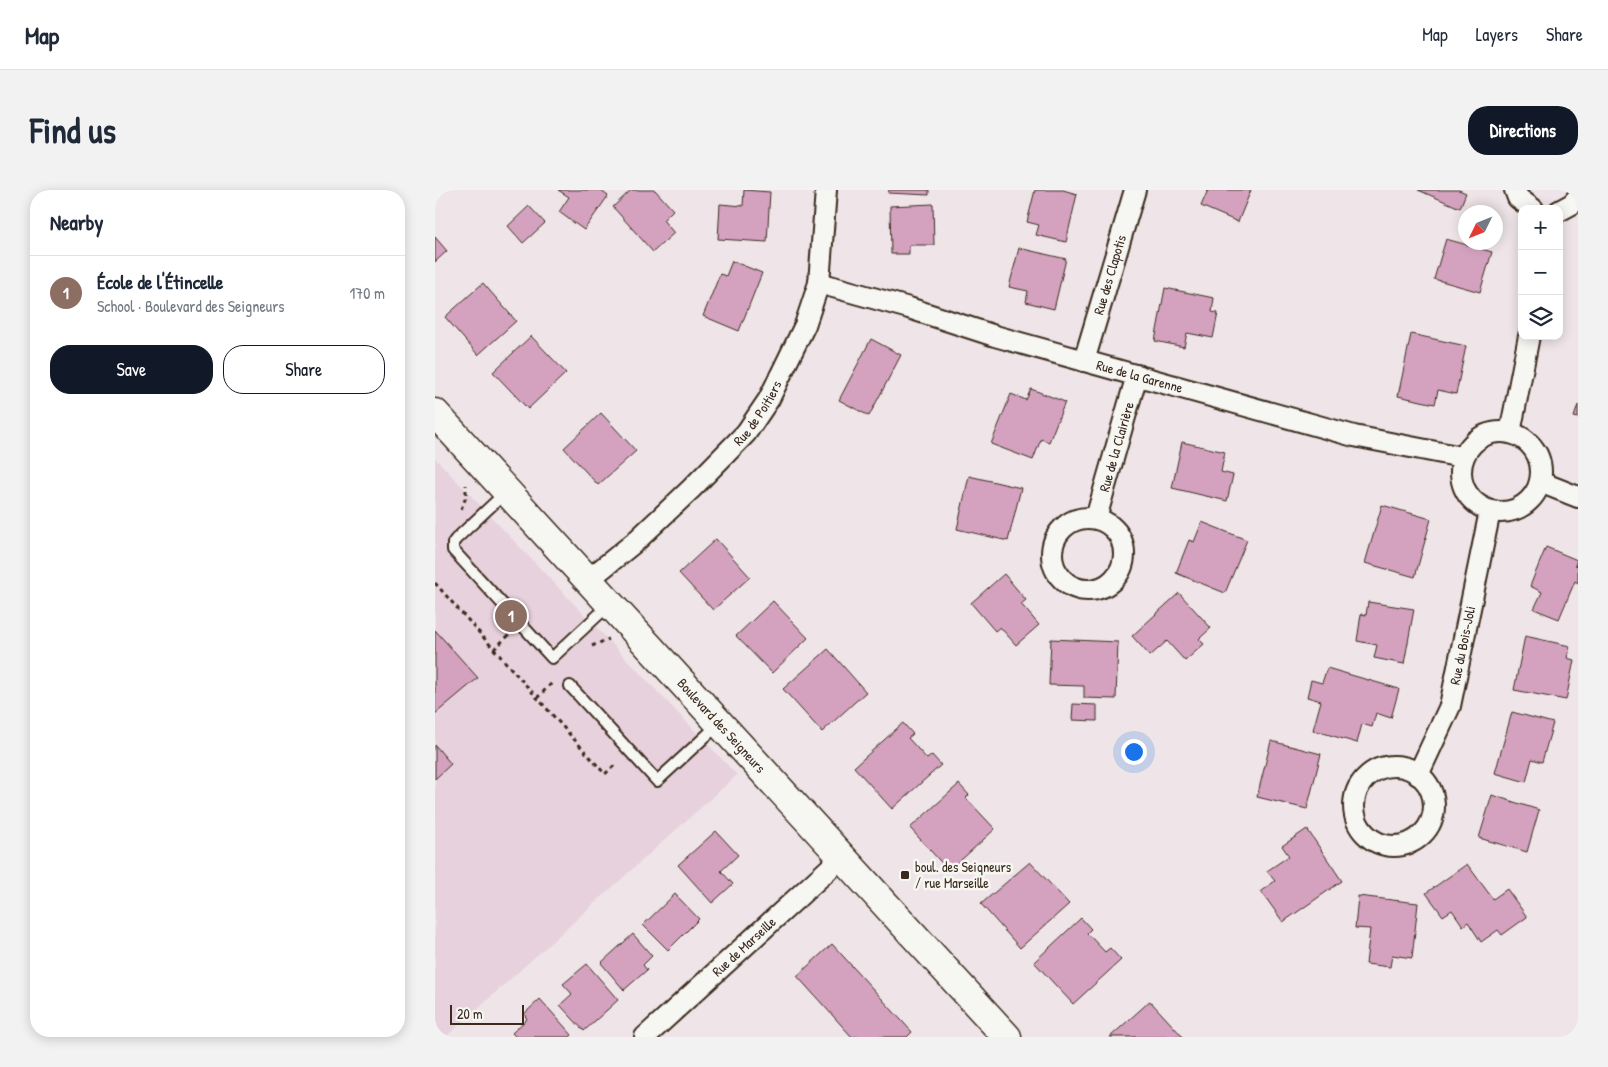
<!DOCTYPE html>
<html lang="en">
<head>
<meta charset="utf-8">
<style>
	body { margin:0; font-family:"Patrick Hand",sans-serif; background:#f2f2f3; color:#1f2937 }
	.controls { position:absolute; right:15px; top:15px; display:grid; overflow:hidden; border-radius:10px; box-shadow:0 2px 12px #0003 }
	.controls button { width:45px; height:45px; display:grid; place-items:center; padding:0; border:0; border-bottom:1px solid #e0e1e3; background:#fff; color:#1f2937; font:25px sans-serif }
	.compass { position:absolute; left:1023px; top:15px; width:45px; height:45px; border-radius:50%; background:#fff; box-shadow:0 2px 12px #0003; rotate:227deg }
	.scale { position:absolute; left:15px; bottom:12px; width:74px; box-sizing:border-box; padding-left:5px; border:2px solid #3b2a1e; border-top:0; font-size:14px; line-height:18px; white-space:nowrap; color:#3b2a1e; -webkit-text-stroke:4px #f6f6f2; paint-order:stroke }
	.you { position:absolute; left:698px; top:561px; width:18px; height:18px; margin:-12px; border:4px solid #fff; border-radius:50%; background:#1a73e8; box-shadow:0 0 0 8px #1a73e833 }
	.badge { display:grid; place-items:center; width:32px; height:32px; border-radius:50%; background:#111827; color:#fff; font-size:16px; font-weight:700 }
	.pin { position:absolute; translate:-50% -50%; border:2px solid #fff; box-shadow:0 1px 5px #0006 }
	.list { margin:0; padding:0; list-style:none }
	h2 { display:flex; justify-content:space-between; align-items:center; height:65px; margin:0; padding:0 20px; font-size:21px }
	h2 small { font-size:16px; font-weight:400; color:#747a83 }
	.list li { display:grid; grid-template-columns:32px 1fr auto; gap:15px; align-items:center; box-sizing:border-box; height:75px; padding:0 20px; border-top:1px solid #e0e1e3 }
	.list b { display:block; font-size:19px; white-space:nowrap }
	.list p { margin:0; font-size:16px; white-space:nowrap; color:#747a83 }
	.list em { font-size:16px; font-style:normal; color:#747a83 }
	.actions { display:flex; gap:10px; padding:15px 20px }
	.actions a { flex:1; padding:11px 0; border:1px solid #111827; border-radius:20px; text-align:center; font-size:18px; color:#111827 }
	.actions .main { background:#111827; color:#fff }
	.icon { flex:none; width:28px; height:28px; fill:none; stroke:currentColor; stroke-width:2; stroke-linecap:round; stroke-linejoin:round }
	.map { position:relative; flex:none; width:1143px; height:847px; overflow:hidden; border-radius:20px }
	header { display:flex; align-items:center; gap:30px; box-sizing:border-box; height:70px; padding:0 25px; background:#fff; border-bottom:1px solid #e0e1e3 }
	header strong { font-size:24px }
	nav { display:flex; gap:28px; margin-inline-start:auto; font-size:18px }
	.intro { display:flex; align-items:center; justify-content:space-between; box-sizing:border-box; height:120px; padding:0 30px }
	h1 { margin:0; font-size:35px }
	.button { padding:12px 22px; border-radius:20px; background:#111827; color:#fff; font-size:18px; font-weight:700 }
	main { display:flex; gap:30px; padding:0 30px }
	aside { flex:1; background:#fff; border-radius:20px; box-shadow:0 2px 12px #0003 }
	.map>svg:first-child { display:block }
</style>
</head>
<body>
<header>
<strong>Map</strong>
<nav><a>Map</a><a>Layers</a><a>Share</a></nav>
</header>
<div class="intro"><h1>Find us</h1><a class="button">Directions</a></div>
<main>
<aside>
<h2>Nearby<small></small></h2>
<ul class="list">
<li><span class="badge" style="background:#8d6e63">1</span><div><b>École de l'Étincelle</b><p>School · Boulevard des Seigneurs</p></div><em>170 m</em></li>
</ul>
<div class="actions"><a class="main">Save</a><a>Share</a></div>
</aside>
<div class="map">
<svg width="1143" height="847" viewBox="0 0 1143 847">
	<rect width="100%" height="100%" fill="#efe5e8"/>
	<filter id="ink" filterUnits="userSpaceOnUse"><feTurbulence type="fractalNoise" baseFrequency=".02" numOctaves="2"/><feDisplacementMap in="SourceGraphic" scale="10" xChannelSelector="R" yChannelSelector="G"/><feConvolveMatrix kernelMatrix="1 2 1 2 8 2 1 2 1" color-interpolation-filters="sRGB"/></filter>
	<g filter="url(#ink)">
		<!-- built -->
		<path fill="#e7d1dc" d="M 0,268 L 302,585 L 11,847 L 0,847 Z"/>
		<!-- building -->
		<g fill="#d4a2bf" stroke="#3b2a1e">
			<path d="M 123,0 L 165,0 L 173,6 L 149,40 L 124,22 L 134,7 Z"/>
			<path d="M 196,0 L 220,0 L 238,20 L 228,30 L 239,43 L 218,62 L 178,17 Z"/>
			<path d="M 309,0 L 335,2 L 332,52 L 283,49 L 285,14 L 308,16 Z"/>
			<path d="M 454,0 L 494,0 L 494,5 L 453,3 Z"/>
			<path d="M 600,0 L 628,0 L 642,4 L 631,52 L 601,45 L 604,35 L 592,32 Z"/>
			<path d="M 773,0 L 816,0 L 803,32 L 766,16 Z"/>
			<path d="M 983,0 L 1024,0 L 1031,3 L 1025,18 Z"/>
			<path d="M 498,14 L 499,55 L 474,55 L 474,64 L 456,64 L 455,16 Z"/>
			<path d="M 94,16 L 110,33 L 88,53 L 73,36 Z"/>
			<path d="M 0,47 L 12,61 L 0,72 Z"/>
			<path d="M 1011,49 L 1057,62 L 1045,102 L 999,89 Z"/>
			<path d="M 584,58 L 631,69 L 619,119 L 591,112 L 593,101 L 574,97 Z"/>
			<path d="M 297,71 L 327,83 L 304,141 L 268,126 L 285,84 L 291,86 Z"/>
			<path d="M 48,93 L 81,131 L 43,165 L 10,127 Z"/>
			<path d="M 730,98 L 779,108 L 777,122 L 783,123 L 778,148 L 752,143 L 749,157 L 720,151 Z"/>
			<path d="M 976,144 L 1031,156 L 1021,204 L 1003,200 L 1000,214 L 963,206 Z"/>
			<path d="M 96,146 L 131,183 L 93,219 L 58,182 Z"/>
			<path d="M 436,149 L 466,165 L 434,226 L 404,210 Z"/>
			<path d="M 596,199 L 630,212 L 614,252 L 606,249 L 598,270 L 556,254 L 576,204 L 591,210 Z"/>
			<path d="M 1143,215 L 1143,228 L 1139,227 Z"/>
			<path d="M 166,223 L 201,261 L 163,295 L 129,258 Z"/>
			<path d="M 747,252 L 790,262 L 786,282 L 798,285 L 792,311 L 737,298 Z"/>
			<path d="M 534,286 L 586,298 L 573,351 L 522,339 Z"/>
			<path d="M 947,315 L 996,329 L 980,387 L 930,373 Z"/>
			<path d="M 767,332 L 812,350 L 790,403 L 741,383 L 754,350 L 759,352 Z"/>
			<path d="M 281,349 L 315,387 L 278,420 L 244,383 Z"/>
			<path d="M 1111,357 L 1142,370 L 1140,375 L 1143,376 L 1143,393 L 1140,391 L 1124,429 L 1099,419 L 1107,402 L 1095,396 Z"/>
			<path d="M 569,384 L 591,410 L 586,414 L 604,435 L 581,455 L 565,437 L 560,441 L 536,413 Z"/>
			<path d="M 744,403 L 776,438 L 764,449 L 769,454 L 750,471 L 732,451 L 715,466 L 697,446 Z"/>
			<path d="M 338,411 L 373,448 L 337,483 L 301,446 Z"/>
			<path d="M 933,412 L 979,419 L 969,474 L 939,468 L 942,455 L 922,451 L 926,424 L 931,425 Z"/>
			<path d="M 0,440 L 43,488 L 0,524 Z"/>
			<path d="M 1090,446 L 1135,456 L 1132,468 L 1139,470 L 1131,510 L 1079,500 Z"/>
			<path d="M 616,449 L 683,452 L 681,509 L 649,508 L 649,496 L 614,495 Z"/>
			<path d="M 393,459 L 431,502 L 387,542 L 348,499 Z"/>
			<path d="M 892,478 L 964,499 L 956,528 L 941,523 L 937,537 L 927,534 L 922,553 L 878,540 L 886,511 L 872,507 L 876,490 L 887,493 Z"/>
			<path d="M 638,514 L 662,515 L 662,531 L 637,530 Z"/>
			<path d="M 1077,522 L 1118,533 L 1107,572 L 1097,569 L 1091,592 L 1060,583 Z"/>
			<path d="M 468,533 L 478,544 L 473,548 L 492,569 L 497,565 L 506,575 L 457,619 L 419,577 Z"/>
			<path d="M 836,551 L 886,564 L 872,619 L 822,607 Z"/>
			<path d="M 0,555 L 16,574 L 0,589 Z"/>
			<path d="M 524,594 L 534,605 L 531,608 L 560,639 L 514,681 L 475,638 Z"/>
			<path d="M 1057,605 L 1104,620 L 1092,662 L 1044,648 Z"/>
			<path d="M 872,639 L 907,691 L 848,732 L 826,701 L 840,691 L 832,681 L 854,666 L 847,656 Z"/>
			<path d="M 281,641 L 303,665 L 286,681 L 298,694 L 277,713 L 243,675 Z"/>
			<path d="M 595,672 L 634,714 L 585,758 L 546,714 Z"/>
			<path d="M 1032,674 L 1058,709 L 1072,699 L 1092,727 L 1067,745 L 1063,740 L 1046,752 L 1033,732 L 1028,736 L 1017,720 L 1008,726 L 991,703 Z"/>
			<path d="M 240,704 L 264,729 L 233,760 L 208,735 Z"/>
			<path d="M 923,706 L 983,713 L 977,768 L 957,765 L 955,777 L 931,774 L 935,739 L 920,738 Z"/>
			<path d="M 646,728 L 656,739 L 652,743 L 670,762 L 675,758 L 686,770 L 638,814 L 599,772 Z"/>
			<path d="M 198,744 L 217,766 L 208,775 L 212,780 L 189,800 L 166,773 Z"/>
			<path d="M 397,754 L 477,842 L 472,847 L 417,847 L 362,786 Z"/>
			<path d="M 152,774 L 183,810 L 149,841 L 125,815 L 137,804 L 128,794 Z"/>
			<path d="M 105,809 L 137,845 L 135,847 L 81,847 L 77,843 L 92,829 L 89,824 Z"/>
			<path d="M 715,811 L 748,847 L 675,847 Z"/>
		</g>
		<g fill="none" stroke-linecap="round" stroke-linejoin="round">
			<!-- lane casing -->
			<g stroke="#3b2a1e" stroke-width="14">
				<g id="lane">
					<path d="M 71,302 L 21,349 L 18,353 L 18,360 L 117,468 L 175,414"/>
					<path d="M 135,496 L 222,591 L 284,534"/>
				</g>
			</g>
			<!-- street casing -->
			<g stroke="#3b2a1e" stroke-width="24">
				<g id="street">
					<path d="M 1080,0 L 1083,8 L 1098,19"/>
					<path d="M 1124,21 L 1137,14 L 1143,7"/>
					<path id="s1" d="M 384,93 L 474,118 L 560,146 L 919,246 L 1027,267"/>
					<path id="s2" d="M 649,171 L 700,0"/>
					<circle cx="1066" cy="282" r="40"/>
					<path d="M 1075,243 L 1094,146"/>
					<path d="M 1105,292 L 1143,307"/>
					<circle cx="653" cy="364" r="36"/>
					<path id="s3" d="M 661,328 L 702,185"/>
					<path id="s4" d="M 153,390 L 200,352 L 256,299 L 311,243 L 334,209 L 370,135 L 384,93 L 391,0"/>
					<circle cx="959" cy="616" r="40"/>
					<path id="s5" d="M 983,585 L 1015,516 L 1055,321"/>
					<path id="s6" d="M 210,847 L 407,667"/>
				</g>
			</g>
			<!-- secondary casing -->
			<g stroke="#3b2a1e" stroke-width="31">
				<g id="secondary">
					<path id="s7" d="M 0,223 L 572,847"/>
				</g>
			</g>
			<!-- path -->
			<g stroke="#3b2a1e" stroke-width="3" stroke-dasharray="4 4" stroke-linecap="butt">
				<path d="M 26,319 L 31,307 L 31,295"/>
				<path d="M 0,393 L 170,584 L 182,573"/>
				<path d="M 157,456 L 174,449"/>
				<path d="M 59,459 L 74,445"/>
				<path d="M 102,508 L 118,492"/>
			</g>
			<!-- lane -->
			<use href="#lane" stroke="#f6f6f2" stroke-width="10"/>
			<!-- street -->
			<use href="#street" stroke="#f6f6f2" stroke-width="20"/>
			<!-- secondary -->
			<use href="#secondary" stroke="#f6f6f2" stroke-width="28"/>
		</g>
	</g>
	<!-- markers -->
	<rect fill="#3b2a1e" stroke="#f6f6f2" stroke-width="2" x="465" y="680" width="10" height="10" rx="2.5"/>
	<g text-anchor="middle" stroke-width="5" stroke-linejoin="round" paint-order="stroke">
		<!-- street labels -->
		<g font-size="14" fill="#3b2a1e" stroke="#f6f6f2">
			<text dy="5" stroke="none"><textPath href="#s2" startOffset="90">Rue des Clapotis</textPath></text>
			<text dy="5" stroke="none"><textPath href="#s1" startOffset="334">Rue de la Garenne</textPath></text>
			<text dy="5" stroke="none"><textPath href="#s4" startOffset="239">Rue de Poitiers</textPath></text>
			<text dy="5" stroke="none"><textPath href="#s3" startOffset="74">Rue de la Clairière</textPath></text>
			<text dy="5" stroke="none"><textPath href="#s5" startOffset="138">Rue du Bois-Joli</textPath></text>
			<text dy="5" stroke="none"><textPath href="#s7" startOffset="424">Boulevard des Seigneurs</textPath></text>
			<text dy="5" stroke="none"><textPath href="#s6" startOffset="134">Rue de Marseille</textPath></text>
		</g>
		<!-- poi labels -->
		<g font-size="14" fill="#3b2a1e" stroke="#f6f6f2" text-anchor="start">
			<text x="480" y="682">boul. des Seigneurs<tspan x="480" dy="16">/ rue Marseille</tspan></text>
		</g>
	</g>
</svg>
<div class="controls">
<button>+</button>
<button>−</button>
<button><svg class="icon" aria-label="layers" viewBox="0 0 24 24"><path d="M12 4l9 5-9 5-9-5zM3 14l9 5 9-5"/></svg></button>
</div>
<svg class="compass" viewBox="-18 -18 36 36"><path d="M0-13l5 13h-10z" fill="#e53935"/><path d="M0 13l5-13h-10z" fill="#747a83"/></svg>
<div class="scale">20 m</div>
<div class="you"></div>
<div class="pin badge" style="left:76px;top:426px;background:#8d6e63">1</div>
</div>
</main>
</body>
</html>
